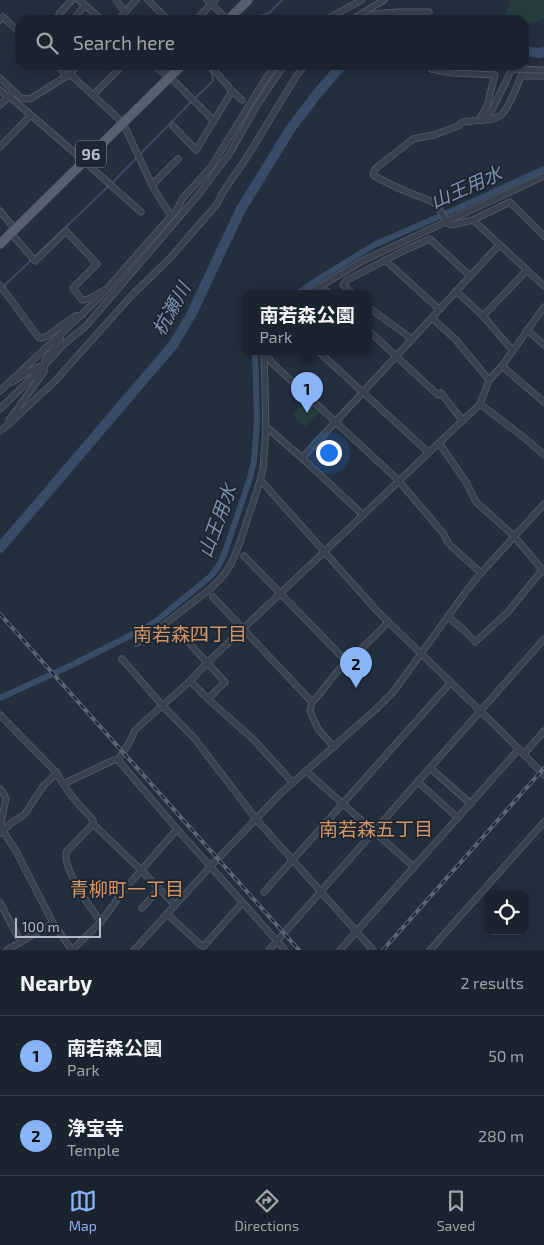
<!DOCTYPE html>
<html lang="en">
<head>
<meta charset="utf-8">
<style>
	body { margin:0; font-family:"Exo 2","Noto Sans JP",sans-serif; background:#242b36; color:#f1f3f6 }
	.controls { position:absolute; right:15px; bottom:15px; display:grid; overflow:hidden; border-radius:10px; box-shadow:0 2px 12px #0003 }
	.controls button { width:45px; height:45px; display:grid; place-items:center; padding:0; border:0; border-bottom:1px solid #39404a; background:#1b232e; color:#f1f3f6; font:25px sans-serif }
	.scale { position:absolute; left:15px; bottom:12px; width:86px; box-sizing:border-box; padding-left:5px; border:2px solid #b4bcc9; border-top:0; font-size:14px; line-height:18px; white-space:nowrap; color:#b4bcc9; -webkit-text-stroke:4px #1d2633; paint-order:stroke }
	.you { position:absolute; left:328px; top:452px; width:18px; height:18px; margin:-12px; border:4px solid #fff; border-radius:50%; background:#1a73e8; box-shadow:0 0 0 8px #1a73e833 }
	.badge { display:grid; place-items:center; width:32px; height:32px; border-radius:50%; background:#8ab4f8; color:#111; font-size:16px; font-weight:700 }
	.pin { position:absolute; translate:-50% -41px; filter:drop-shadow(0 1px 2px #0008) }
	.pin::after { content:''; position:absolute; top:26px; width:18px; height:15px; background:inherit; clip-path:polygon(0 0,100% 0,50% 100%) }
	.popup { position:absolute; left:242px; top:290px; width:130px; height:65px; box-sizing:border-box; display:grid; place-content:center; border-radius:10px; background:#1b232e; filter:drop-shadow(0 1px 4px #0005); font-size:16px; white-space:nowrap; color:#a0a4aa }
	.popup b { font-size:19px; color:#f1f3f6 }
	.popup::after { content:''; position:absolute; left:50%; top:100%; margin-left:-10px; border:10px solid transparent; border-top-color:#1b232e }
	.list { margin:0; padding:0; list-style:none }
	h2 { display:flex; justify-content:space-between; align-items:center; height:65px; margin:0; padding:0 20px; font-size:21px }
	h2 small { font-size:16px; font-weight:400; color:#a0a4aa }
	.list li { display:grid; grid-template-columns:32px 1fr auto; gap:15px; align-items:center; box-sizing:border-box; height:80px; padding:0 20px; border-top:1px solid #39404a }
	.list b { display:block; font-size:19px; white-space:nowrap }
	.list p { margin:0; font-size:16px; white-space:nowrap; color:#a0a4aa }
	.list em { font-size:16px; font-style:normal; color:#a0a4aa }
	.icon { flex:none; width:28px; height:28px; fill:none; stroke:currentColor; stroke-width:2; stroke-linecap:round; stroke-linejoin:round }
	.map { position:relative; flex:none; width:544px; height:950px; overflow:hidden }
	.search { position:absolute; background:#1b232e; box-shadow:0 2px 12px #0003; left:15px; right:15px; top:15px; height:55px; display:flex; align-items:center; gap:12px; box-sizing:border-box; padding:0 18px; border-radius:15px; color:#a0a4aa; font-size:19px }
	.sheet { height:225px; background:#1b232e }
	nav { display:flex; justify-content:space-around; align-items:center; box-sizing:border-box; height:70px; border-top:1px solid #39404a; background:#1b232e; font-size:14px; color:#a0a4aa }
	nav a { display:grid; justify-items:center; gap:2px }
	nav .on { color:#8ab4f8 }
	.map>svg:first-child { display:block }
</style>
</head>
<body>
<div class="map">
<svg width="544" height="950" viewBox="0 0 544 950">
	<rect width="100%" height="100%" fill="#242f3e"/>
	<!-- green -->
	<g fill="#263c3f">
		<path d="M 510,0 L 544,0 L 544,19 L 524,26 L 524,20 L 503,20 L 510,2 Z"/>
		<path d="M 308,399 L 321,411 L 305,427 L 293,415 Z"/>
	</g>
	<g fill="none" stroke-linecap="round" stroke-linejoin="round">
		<!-- stream -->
		<g stroke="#394c67" stroke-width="2">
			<path d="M 249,20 L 269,13 L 282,0"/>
			<path d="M 3,287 L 113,182 L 190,103 L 213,81 L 212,74 L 205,65"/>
		</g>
		<!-- canal -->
		<g stroke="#394c67" stroke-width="6">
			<path d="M 297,294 L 314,282 L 374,245 L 463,206 L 544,169"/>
			<path d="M 0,698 L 74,664 L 137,632 L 155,622 L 211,576 L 219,565 L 224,555 L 250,478 L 254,461 L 257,421 L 255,352"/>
		</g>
		<!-- river -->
		<g stroke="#394c67" stroke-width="10">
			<path d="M 524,51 L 539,53 L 544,52"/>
			<path d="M 0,548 L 173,345 L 191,315 L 241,209 L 291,128 L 317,94 L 342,65"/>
		</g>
		<!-- street casing -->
		<g stroke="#565f6c" stroke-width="7">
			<g id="street">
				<path d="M 79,0 L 102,20"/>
				<path d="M 116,0 L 125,12"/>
				<path d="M 148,0 L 168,20"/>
				<path d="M 207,0 L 228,20"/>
				<path d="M 59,14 L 72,0"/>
				<path d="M 0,20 L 3,17 L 20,33"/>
				<path d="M 73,20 L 85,5"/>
				<path d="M 118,20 L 136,0"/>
				<path d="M 196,20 L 215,0"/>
				<path d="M 325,20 L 362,0"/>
				<path d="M 354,20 L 356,17 L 384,0"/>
				<path d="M 361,20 L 373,14 L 398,12 L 429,12 L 429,20"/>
				<path d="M 57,65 L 61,69 L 66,77"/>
				<path d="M 154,65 L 174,81 L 214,121"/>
				<path d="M 210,65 L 232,91 L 242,100"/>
				<path d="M 430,65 L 431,69 L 453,73 L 495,75 L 487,106 L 481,116 L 482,120 C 489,120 496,119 501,115 C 509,108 517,86 521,76 L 544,76"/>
				<path d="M 544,70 L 516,69 L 511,71 L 492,110 L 486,117 L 482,120 L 463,122 L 458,126 L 434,135 L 413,139 L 375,169 L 373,173 L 374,176 L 400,189 L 431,201 L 438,206 L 446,222 L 451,225 L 473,220 L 510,202 L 544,236"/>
				<path d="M 70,74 L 123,123 L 154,189 L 171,216"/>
				<path d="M 0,78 L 21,98 L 30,99 L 70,74 L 78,65"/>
				<path d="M 0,90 L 8,97"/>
				<path d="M 93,95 L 123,65"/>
				<path d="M 9,96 L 84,161 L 141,212"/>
				<path d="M 0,105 L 11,94"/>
				<path d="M 173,126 L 196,150 L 232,91"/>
				<path d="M 0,147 L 31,115"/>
				<path d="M 152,185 L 178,159"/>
				<path d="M 0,211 L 15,229"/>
				<path d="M 473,220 L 544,286"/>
				<path d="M 11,233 L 35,261 L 66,231 L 97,264 L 73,288 L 82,300 L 89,299 L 105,290"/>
				<path d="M 385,260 L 439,309"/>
				<path d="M 0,285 L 39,338 L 42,338 L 47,336 L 75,316 L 82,315"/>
				<path d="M 327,291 L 330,294"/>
				<path d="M 456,291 L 483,316 L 512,350"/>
				<path d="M 308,294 L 362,261 L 544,176"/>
				<path d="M 353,294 L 343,285 L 347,280 L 405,250 L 430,239 L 470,276"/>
				<path d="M 368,307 L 412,339"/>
				<path d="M 483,316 L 527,270"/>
				<path d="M 432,318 L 456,340 L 489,380"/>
				<path d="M 368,330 L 438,395 L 441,393 L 462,420"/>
				<path d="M 527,330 L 544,345"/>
				<path d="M 264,352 L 266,429 L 263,469 L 260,481 L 264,484 L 378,612 L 499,729 L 544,775"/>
				<path d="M 266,352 L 271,362 L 398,480 L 443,533 L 449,544 L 481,573"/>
				<path d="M 319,352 L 428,452"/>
				<path d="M 502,366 L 544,402"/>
				<path d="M 12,382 C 22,377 34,366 44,366 L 45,360 L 60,340 L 61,335"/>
				<path d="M 0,391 L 99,298 L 171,216 L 178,208 L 182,199 L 211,167 L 261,86 L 275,65"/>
				<path d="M 480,404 L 527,440 L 544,455"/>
				<path d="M 0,409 L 44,366 L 64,344 L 86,326 L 199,194 L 230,153 L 257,105 L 284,65"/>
				<path d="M 9,420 L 44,372 L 44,368"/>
				<path d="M 266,429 L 270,430 L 302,458"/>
				<path d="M 0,431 L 10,423 L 55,381 L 132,295 L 171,257 L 217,204 L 223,192 L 247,157 L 297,75 L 305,65"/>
				<path d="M 439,443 L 466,482 L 476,502 L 514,536 L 544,572"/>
				<path d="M 362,514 L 302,458 L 499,245"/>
				<path d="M 244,556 L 347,662"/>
				<path d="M 213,597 L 312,702 L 310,711 L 318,729 L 334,747"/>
				<path d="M 448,617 L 464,630 L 475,642 L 507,613 L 543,569"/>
				<path d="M 177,630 L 225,682 L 208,699"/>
				<path d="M 137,643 L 152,634 L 210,589 L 223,576 L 231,564 L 239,545 L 260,481"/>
				<path d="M 122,659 L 162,705 L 195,739 L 256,819 L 373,950"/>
				<path d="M 190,681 L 208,699 L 253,739 L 293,783"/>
				<path d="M 312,702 C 322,693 328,682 337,672 C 354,655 372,640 388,622"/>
				<path d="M 0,715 L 57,773 C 66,791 79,805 93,820 L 93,824"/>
				<path d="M 524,754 L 544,731"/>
				<path d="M 118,760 L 177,829 L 285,950"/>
				<path d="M 430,768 L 471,804"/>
				<path d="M 306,771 L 414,867"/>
				<path d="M 418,782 L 458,818"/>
				<path d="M 63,784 L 114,760 L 118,760 L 129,743 L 135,730 L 190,681 L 208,662 L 480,404 L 489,380 L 502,366 L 544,307"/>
				<path d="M 0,789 L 3,792 L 6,799 L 1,822 L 3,831 L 16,851 L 53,923 L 72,950"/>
				<path d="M 1,833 L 11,823 L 24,815 L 44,785 L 57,773"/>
				<path d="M 264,892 L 451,682"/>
				<path d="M 0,903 L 21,942"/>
				<path d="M 142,908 L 159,889"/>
				<path d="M 167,914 L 203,947 L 242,903"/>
				<path d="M 101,922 C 91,909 60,865 67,851 L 93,824 L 141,870 L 175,905"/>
				<path d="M 7,950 L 53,923"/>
				<path d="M 72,950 L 101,922 L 124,890 L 177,829"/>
				<path d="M 134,950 L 210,867 L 280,794 L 375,710 L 394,691 L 467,590 L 481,573 L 544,504"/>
				<path d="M 269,950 L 544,639"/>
				<path d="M 340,950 L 519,749"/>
				<path d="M 430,950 L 544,822"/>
			</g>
		</g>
		<!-- primary casing -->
		<g stroke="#414a57" stroke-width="10">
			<g id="primary">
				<path d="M 228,20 L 248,0"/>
				<path d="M 0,244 L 182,65"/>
			</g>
		</g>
		<!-- street -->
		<use href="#street" stroke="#38414e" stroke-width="5.5"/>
		<!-- primary -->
		<use href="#primary" stroke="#56606e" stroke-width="9"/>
		<!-- rail casing -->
		<g stroke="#5a6575" stroke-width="4">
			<g id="rail">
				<path d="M 0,614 L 299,950"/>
				<path d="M 383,950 L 544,768"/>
			</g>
		</g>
		<!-- rail -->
		<use href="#rail" stroke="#1d2633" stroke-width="2" stroke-dasharray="5.5" stroke-linecap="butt"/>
	</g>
	<g text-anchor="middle" stroke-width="4" stroke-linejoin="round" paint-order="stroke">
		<!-- shield labels -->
		<rect fill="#1d2633" stroke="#878f9c" stroke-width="1" x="76" y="140.5" width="30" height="27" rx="4"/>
		<g font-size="16" font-weight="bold" fill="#b4bcc9">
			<text x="91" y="160">96</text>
		</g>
		<!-- water labels -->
		<g font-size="19" font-style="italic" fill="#7c92b1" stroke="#1d2633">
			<text transform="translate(466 187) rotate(-24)" y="7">山王用水</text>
			<text transform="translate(171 309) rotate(-61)" y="7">杭瀬川</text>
			<text transform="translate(217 521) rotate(-70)" y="7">山王用水</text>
		</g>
		<!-- neighbourhood labels -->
		<g font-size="19" fill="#d59563" stroke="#1d2633">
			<text x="190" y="641">南若森四丁目</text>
			<text x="376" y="836">南若森五丁目</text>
			<text x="127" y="896">青柳町一丁目</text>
		</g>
	</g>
</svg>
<div class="controls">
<button><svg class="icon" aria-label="locate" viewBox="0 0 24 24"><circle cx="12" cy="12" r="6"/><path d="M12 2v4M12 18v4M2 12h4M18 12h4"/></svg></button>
</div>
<div class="scale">100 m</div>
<div class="you"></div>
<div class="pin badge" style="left:307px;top:413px">1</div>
<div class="popup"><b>南若森公園</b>Park</div>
<div class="pin badge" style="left:356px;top:688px">2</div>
<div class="search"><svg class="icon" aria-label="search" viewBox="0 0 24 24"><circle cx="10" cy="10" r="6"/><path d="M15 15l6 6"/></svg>Search here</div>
</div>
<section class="sheet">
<h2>Nearby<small>2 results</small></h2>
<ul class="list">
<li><span class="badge">1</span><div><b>南若森公園</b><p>Park</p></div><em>50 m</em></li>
<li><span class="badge">2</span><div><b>浄宝寺</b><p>Temple</p></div><em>280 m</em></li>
</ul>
</section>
<nav>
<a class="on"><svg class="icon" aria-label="map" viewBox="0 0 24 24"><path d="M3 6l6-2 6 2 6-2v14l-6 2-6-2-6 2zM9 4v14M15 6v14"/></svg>Map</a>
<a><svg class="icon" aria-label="directions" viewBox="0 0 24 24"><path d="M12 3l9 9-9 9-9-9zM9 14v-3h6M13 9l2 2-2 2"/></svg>Directions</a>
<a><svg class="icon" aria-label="saved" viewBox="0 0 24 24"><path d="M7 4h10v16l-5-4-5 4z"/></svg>Saved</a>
</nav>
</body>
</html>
